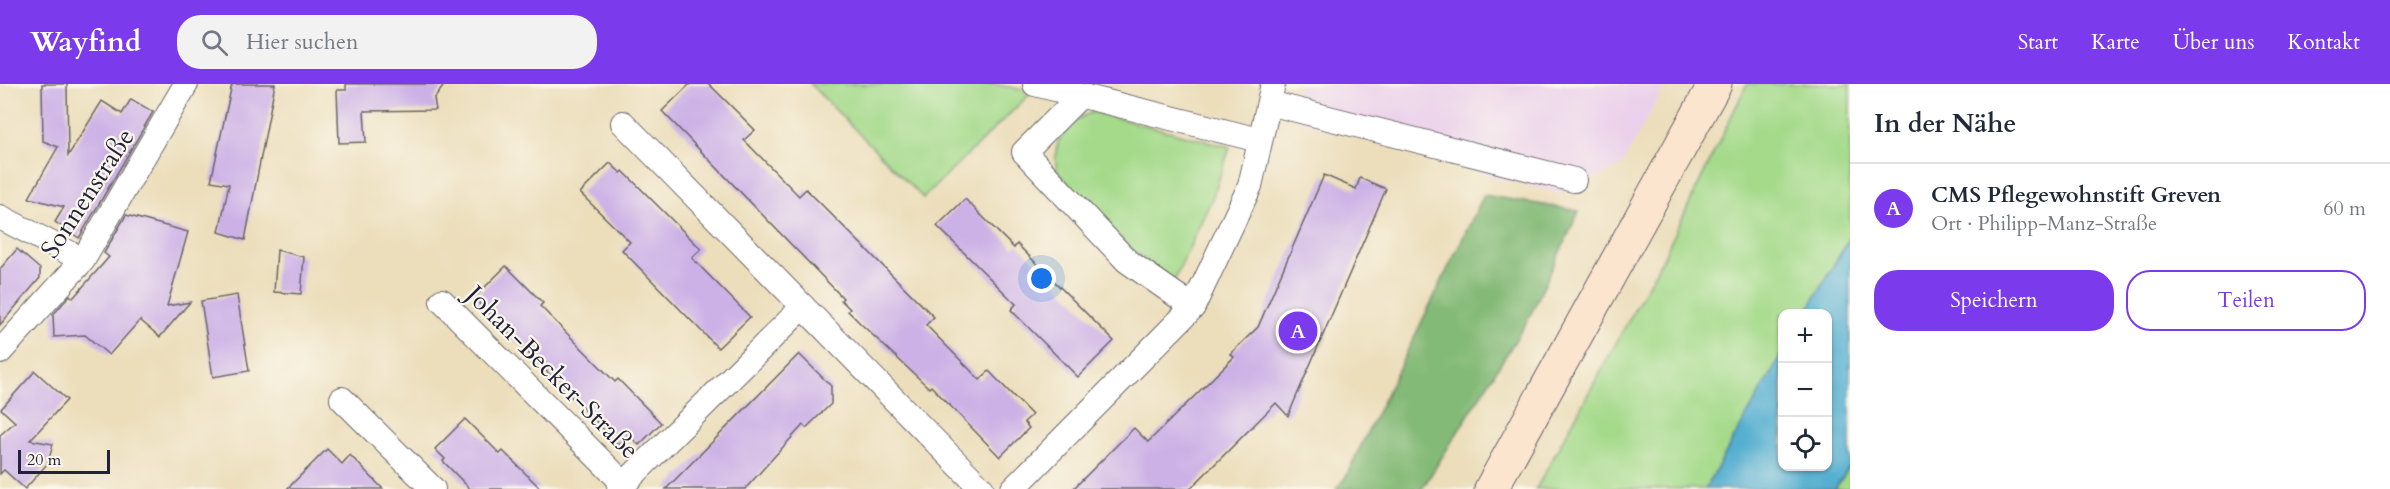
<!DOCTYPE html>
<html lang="de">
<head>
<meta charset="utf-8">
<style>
	body { margin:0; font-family:Cardo,serif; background:#f2f2f3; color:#1f2937 }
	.controls { position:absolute; right:18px; bottom:18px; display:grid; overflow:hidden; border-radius:12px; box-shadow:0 2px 4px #0004 }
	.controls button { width:54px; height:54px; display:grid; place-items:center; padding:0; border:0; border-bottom:2px solid #e0e1e3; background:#fff; color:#1f2937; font:30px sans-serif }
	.scale { position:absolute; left:18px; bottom:15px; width:92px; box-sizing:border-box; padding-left:6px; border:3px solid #22223b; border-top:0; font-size:16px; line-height:21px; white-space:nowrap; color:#22223b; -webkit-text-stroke:4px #fbf7ec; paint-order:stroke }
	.you { position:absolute; left:1042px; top:195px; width:21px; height:21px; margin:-15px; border:4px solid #fff; border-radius:50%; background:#1a73e8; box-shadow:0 0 0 9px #1a73e833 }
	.badge { display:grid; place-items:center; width:39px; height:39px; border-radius:50%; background:#7c3aed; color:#fff; font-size:20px; font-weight:700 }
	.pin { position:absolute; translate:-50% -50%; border:3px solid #fff; box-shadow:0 2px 6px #0006 }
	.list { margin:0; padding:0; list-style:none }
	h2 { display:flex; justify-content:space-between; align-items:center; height:78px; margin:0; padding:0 24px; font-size:26px }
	h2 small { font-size:20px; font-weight:400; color:#747a83 }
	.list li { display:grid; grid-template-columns:39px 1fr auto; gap:18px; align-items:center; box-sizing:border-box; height:90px; padding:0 24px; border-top:2px solid #e0e1e3 }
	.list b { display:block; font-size:22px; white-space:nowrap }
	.list p { margin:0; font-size:20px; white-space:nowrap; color:#747a83 }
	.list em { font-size:20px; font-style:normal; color:#747a83 }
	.actions { display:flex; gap:12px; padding:18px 24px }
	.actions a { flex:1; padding:14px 0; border:2px solid #7c3aed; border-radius:24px; text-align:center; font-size:21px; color:#7c3aed }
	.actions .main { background:#7c3aed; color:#fff }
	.icon { flex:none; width:33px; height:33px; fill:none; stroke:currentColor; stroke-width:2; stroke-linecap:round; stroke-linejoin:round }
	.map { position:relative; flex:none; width:1850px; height:405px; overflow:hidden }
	header { display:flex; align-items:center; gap:36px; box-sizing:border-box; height:84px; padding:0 30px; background:#7c3aed; color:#fff }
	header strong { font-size:28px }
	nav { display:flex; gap:33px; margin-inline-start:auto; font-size:21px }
	.search { width:420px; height:54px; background:#f2f2f3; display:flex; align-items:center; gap:15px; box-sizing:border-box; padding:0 21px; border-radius:24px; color:#747a83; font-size:22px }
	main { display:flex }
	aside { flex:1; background:#fff }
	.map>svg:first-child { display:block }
</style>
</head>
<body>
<header>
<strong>Wayfind</strong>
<div class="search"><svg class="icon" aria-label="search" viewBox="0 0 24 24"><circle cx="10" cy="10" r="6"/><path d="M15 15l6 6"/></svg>Hier suchen</div>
<nav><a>Start</a><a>Karte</a><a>Über uns</a><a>Kontakt</a></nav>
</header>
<main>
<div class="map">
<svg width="1850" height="405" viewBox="0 0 1850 405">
	<rect width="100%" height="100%" fill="#fbf7ec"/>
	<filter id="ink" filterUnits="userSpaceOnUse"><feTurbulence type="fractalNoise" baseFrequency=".0167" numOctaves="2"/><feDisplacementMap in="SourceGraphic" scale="12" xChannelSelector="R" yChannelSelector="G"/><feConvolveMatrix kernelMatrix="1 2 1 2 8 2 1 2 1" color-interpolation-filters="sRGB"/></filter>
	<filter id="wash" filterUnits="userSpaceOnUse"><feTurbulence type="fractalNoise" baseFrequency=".008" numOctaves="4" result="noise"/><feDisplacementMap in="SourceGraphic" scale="24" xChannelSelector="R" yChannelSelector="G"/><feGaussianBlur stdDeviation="1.35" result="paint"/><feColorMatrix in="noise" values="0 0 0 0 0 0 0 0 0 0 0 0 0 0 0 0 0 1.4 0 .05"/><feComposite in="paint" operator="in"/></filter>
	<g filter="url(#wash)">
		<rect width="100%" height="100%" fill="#ecdebb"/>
		<!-- built -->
		<path fill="#ebd1eb" d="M 1299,0 L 1666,0 L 1621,82 L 1559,109 L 1494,93 L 1291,33 Z"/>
		<!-- green -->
		<g fill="#a5da8b" stroke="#647e63" stroke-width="1.5">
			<path d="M 810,0 L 995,0 L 1032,8 L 923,114 Z"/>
			<path d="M 1747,0 L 1850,0 L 1850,153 L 1806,229 L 1782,230 L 1782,270 L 1705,405 L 1536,405 L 1664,172 Z"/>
			<path d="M 1093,28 L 1230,63 L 1213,112 L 1174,197 L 1130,165 L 1057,87 C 1051,57 1065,38 1093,28 Z"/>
			<path d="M 1850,382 L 1850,405 L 1835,405 Z"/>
		</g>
		<!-- forest -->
		<path fill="#84ba77" stroke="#536e59" stroke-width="1.5" d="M 1484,111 L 1579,127 L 1528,236 L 1422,405 L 1336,405 L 1345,394 Z"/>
		<!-- water -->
		<path fill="#52aed0" stroke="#3a6886" stroke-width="1.5" d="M 1850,153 L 1850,382 L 1835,405 L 1705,405 L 1782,270 L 1782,382 L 1828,382 L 1828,230 L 1806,229 Z"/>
		<g id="blocks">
			<!-- building -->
			<g fill="#ccb1e6">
				<path d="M 42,0 L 67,0 L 68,72 L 102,17 L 122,30 L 131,15 L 153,28 L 79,154 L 55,138 L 64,123 L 29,114 L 58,63 L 43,57 Z"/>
				<path d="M 232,0 L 275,0 L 245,156 L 219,148 L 229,100 L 211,97 Z"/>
				<path d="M 346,0 L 445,0 L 434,15 L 436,26 L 364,27 L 366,58 L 339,59 L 337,6 L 346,6 Z"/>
				<path d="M 690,0 L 709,0 L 755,46 L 744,56 L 799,112 L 806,105 L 934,233 L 926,241 L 980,296 L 989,287 L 1032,331 L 1024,338 L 1029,344 L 1000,373 L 931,302 L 929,304 L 861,240 L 848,227 L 850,225 L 841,216 L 843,214 L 662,27 Z"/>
				<path d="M 610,79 L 621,89 L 623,87 L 701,165 L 692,174 L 750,233 L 718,264 L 622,166 L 630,158 L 580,109 Z"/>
				<path d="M 1324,91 L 1356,105 L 1360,94 L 1386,105 L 1288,332 L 1276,319 L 1190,405 L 1073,405 L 1134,344 L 1148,358 L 1234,273 L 1230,270 L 1258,243 Z"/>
				<path d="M 965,115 L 1014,164 L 1017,160 L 1114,257 L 1078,293 L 1011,226 L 1016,220 L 937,142 Z"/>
				<path d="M 126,131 L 188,148 L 167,222 L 190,218 L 160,253 L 140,236 L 109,271 L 85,251 L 54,253 L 53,231 L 70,211 L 73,214 L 109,173 L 104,169 Z"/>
				<path d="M 17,165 L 40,185 L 40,194 L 0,241 L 0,185 Z"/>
				<path d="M 277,166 L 304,173 L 301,210 L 274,208 Z"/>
				<path d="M 506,182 L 543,219 L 540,222 L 615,298 L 618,295 L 661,339 L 639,361 L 629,351 L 619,361 L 474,214 Z"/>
				<path d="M 237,211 L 249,287 L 213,293 L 201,217 Z"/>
				<path d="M 799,270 L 831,302 L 831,320 L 806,344 L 803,341 L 745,405 L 666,405 Z"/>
				<path d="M 35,287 L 67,316 L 30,356 L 53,360 L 48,379 L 25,405 L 4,386 L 0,390 L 0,351 L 15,338 L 1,325 Z"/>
				<path d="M 465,335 L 500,370 L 503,367 L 541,405 L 470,405 L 443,377 L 445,375 L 435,365 Z"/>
				<path d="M 327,365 L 342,380 L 350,371 L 383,405 L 287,405 Z"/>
			</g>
		</g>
	</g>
	<g filter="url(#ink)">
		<use href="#blocks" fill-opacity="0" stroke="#696468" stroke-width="1.5"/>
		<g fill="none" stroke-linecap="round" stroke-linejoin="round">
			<!-- street casing -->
			<g stroke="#696468" stroke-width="26">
				<g id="street">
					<path d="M 1035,0 L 1259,56"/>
					<path d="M 1080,12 L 1024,68 L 1127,177 L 1193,223"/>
					<path d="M 1269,19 L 1574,96"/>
					<path d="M 623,39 L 982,405"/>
					<path d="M 0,133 L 83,176"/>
					<path d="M 442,217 L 624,400"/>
					<path d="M 0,268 L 83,176 L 186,0"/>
					<path d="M 342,315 L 433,405"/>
					<path d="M 619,405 L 803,223"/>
					<path d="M 1013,405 L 1193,223 L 1250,102 L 1273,0"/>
				</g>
			</g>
			<!-- secondary casing -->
			<g stroke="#696468" stroke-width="35">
				<path id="secondary" d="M 1491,405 L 1715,0"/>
			</g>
			<!-- street -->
			<use href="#street" stroke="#fff" stroke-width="24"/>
			<!-- secondary -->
			<use href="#secondary" stroke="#fbe5cf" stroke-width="33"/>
		</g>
	</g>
	<g text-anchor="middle" stroke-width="4.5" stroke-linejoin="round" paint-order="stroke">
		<!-- street labels -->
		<g font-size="26" fill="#22223b" stroke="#fbf7ec">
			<text transform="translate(87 109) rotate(-57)" y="9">Sonnenstraße</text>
			<text transform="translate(553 288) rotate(45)" y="9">Johan-Becker-Straße</text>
		</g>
	</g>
</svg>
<div class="controls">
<button>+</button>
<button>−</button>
<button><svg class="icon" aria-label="locate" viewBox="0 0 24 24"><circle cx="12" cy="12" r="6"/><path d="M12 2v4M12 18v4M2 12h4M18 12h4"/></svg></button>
</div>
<div class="scale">20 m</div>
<div class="you"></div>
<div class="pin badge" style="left:1298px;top:247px">A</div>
</div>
<aside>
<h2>In der Nähe<small></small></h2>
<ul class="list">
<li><span class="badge">A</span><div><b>CMS Pflegewohnstift Greven</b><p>Ort · Philipp-Manz-Straße</p></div><em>60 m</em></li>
</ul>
<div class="actions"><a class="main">Speichern</a><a>Teilen</a></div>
</aside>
</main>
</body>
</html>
